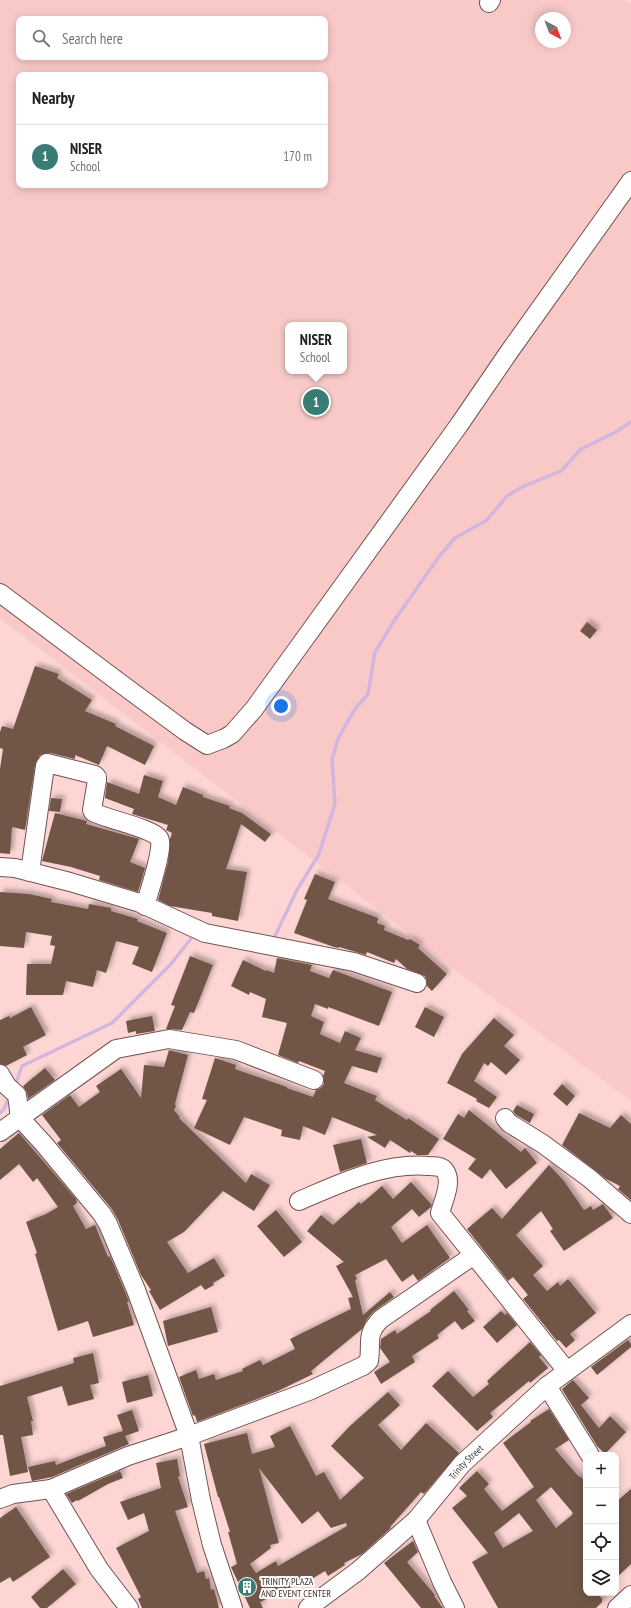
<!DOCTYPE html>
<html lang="en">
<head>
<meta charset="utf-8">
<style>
	body { margin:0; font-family:"PT Sans Narrow",sans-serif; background:#f2f2f2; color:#202124 }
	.controls { position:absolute; right:12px; bottom:12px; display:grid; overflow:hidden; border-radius:8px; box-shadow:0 2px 10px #0003 }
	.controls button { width:36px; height:36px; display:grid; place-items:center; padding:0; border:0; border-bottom:1px solid #e0e0e0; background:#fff; color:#202124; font:20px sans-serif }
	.compass { position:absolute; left:535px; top:12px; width:36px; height:36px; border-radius:50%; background:#fff; box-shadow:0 2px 10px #0003; rotate:138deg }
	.you { position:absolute; left:281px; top:706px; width:14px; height:14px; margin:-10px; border:3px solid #fff; border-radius:50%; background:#1a73e8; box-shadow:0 0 0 6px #1a73e833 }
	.badge { display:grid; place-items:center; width:26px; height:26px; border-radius:50%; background:#387d73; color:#fff; font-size:13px; font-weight:700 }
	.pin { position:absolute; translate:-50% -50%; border:2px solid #fff; box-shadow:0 1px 4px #0006 }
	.popup { position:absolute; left:285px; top:322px; width:62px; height:52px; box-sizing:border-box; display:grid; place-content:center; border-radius:8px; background:#fff; filter:drop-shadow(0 1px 3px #0005); font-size:13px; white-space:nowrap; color:#757577 }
	.popup b { font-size:15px; color:#202124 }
	.popup::after { content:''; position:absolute; left:50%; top:100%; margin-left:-8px; border:8px solid transparent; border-top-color:#fff }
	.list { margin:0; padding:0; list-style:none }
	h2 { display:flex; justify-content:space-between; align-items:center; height:52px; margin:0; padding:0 16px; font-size:17px }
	h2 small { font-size:13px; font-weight:400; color:#757577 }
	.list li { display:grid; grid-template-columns:26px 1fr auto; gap:12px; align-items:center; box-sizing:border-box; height:64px; padding:0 16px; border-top:1px solid #e0e0e0 }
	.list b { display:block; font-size:15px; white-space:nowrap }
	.list p { margin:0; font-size:13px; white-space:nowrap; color:#757577 }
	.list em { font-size:13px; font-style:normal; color:#757577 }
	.icon { flex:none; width:22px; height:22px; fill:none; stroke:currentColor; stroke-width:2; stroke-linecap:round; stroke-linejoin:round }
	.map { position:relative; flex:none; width:631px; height:1608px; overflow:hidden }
	.search { position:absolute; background:#fff; box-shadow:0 2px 10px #0003; left:16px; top:16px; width:312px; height:44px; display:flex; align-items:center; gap:10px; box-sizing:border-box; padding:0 14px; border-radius:8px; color:#757577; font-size:15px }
	.panel { position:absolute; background:#fff; box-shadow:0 2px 10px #0003; left:16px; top:72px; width:312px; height:116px; border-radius:8px }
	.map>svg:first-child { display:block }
</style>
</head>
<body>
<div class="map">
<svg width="631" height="1608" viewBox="0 0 631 1608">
	<defs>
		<filter id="shadow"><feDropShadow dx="3.5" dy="-3.5" stdDeviation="2" flood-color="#0004"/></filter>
	</defs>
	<rect width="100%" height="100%" fill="#fdd6d4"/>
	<!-- built -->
	<path fill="#f8c9c7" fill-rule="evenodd" d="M 0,0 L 625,0 L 631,4 L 631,1101 L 457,971 L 0,618 ZM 541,18 L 565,18 L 565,42 L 541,42 ZM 19,19 L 325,19 L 325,57 L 19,57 ZM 19,75 L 325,75 L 325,185 L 19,185 ZM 288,325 L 344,325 L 344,371 L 288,371 Z"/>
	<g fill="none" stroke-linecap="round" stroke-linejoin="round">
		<!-- stream -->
		<g stroke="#d3b6df" stroke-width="3.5">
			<path d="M 271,938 L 274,938 L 297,890 L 319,854 L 335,804 L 332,759 L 338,739 L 345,726 L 355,709 L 368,694 L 375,652 L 396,618 L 438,558 L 455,538 L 487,520 L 507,496 L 522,487 L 561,471 L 581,449 L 614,433 L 631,422"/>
			<path d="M 15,1086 L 22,1066 L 112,1023 L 170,965 L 194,935"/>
			<path d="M 0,1113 L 4,1109 L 10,1095"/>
		</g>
	</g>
	<!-- building -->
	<g fill="#715646" fill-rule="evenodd" filter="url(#shadow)">
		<path d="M 587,622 L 597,630 L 590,639 L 580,631 Z"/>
		<path d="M 35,666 L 59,674 L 57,678 L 92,700 L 85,711 L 116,724 L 115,726 L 154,746 L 145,765 L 107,746 L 99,765 L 75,755 L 75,759 L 50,753 L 40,755 L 35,765 L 25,830 L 12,827 L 10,854 L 0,853 L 0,769 L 3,749 L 0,748 L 0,732 L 2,726 L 13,729 Z"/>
		<path d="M 144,775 L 163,781 L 158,797 L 176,805 L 183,787 L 203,795 L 203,797 L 230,806 L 229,808 L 242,813 L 271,834 L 265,842 L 241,824 L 226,869 L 247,872 L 238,921 L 212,916 L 212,913 L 170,906 L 158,900 L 168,862 L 170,839 L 172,833 L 166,830 L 168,825 L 132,814 L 134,809 L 105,798 L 107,782 L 139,794 Z"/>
		<path d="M 51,798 L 62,799 L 60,812 L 49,811 Z"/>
		<path d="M 55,813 L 87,821 L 86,824 L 139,839 L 130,862 L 145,868 L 138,892 L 99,880 L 100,876 L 71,867 L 42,861 Z"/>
		<path d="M 315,874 L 335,882 L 328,899 L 378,918 L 377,923 L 385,926 L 384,930 L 408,940 L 410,939 L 420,945 L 418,948 L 447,974 L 432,991 L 427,986 L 427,981 L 425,976 L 407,969 L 396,959 L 394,963 L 367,952 L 366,955 L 339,947 L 339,948 L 334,947 L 294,933 L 307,900 L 304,899 Z"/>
		<path d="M 0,892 L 29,894 L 52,899 L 51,902 L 88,909 L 89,904 L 111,908 L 111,911 L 138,919 L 137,921 L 167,933 L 152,972 L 132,964 L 139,947 L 116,941 L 106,973 L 97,970 L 93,987 L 66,981 L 63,995 L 26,995 L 27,964 L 51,964 L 55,946 L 50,945 L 52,936 L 26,932 L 24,948 L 0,946 Z"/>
		<path d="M 190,956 L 213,965 L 194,1013 L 190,1012 L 182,1030 L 166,1029 L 175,1006 L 171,1005 Z"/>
		<path d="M 277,958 L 312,965 L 310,971 L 329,978 L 333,970 L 392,992 L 379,1026 L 328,1007 L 328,1009 L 315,1004 L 311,1016 L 324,1022 L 320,1034 L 340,1043 L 345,1031 L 361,1038 L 355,1050 L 382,1058 L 377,1073 L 352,1066 L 344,1083 L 377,1096 L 375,1100 L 407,1120 L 408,1118 L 439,1139 L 428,1155 L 417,1155 L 411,1151 L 410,1153 L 390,1140 L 385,1148 L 367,1137 L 377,1135 L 332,1117 L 325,1135 L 303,1126 L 300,1140 L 281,1136 L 282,1130 L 244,1117 L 230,1145 L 194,1128 L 207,1100 L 202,1099 L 215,1058 L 236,1065 L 235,1069 L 287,1087 L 287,1088 L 313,1097 L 316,1090 L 321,1088 L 324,1084 L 323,1076 L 325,1071 L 299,1061 L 298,1063 L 278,1055 L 287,1023 L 262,1017 L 266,999 L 250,992 L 249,995 L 231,986 L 243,960 L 266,971 L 267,970 L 274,973 Z"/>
		<path d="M 31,1007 L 46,1035 L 23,1047 L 27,1055 L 6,1066 L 0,1064 L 0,1020 L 9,1016 L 10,1018 Z"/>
		<path d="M 425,1007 L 444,1017 L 434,1037 L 415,1027 Z"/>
		<path d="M 152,1016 L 155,1031 L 136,1034 L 136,1031 L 128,1033 L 126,1021 Z"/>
		<path d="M 494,1018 L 514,1035 L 504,1046 L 520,1060 L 506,1075 L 491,1062 L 488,1066 L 484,1063 L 474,1081 L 497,1097 L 489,1108 L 476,1101 L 477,1099 L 447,1083 L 462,1054 Z"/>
		<path d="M 169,1050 L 188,1055 L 175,1104 L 176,1106 L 174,1110 L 180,1117 L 179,1118 L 246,1183 L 251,1174 L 270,1185 L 254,1211 L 223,1191 L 184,1232 L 167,1242 L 188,1273 L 214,1258 L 225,1276 L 213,1283 L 214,1285 L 205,1290 L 201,1285 L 160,1310 L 149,1291 L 151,1290 L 141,1275 L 118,1220 L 111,1208 L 57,1143 L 61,1140 L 42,1115 L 70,1095 L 79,1107 L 100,1092 L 96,1086 L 121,1069 L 141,1098 L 144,1065 L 164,1067 Z"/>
		<path d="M 45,1068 L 55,1080 L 28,1099 L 27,1093 L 23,1086 Z"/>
		<path d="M 562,1084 L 575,1096 L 567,1106 L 553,1094 Z"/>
		<path d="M 517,1105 L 534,1114 L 530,1123 L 516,1115 L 513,1111 Z"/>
		<path d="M 469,1110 L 521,1152 L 525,1148 L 537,1163 L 506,1189 L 490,1169 L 482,1179 L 468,1169 L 476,1159 L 443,1139 L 458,1114 L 464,1118 Z"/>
		<path d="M 579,1113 L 610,1128 L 621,1115 L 631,1124 L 631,1200 L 618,1189 L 620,1186 L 606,1179 L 562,1145 Z"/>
		<path d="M 19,1133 L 76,1199 L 77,1203 L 73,1206 L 86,1229 L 95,1225 L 108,1257 L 110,1256 L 126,1294 L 129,1301 L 127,1302 L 134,1325 L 93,1337 L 88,1321 L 58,1331 L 35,1254 L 37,1253 L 26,1222 L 46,1214 L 58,1207 L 37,1178 L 33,1182 L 19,1164 L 0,1180 L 0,1149 Z"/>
		<path d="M 361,1139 L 367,1163 L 340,1172 L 333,1145 Z"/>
		<path d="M 549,1165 L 564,1181 L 584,1210 L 591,1206 L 593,1210 L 603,1204 L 613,1218 L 564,1251 L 550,1231 L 553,1229 L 541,1211 L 532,1219 L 516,1235 L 543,1266 L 533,1275 L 547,1291 L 558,1282 L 560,1286 L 568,1279 L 596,1313 L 570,1334 L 575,1340 L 566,1348 L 559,1340 L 557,1341 L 523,1299 L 528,1295 L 513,1277 L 508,1281 L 467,1229 L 492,1208 L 502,1219 Z"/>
		<path d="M 411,1182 L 432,1205 L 431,1207 L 419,1217 L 412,1209 L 391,1227 L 402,1243 L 427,1225 L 450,1258 L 418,1281 L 413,1274 L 402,1282 L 386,1259 L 355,1275 L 357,1279 L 355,1280 L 363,1315 L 390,1292 L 394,1297 L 373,1312 L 367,1319 L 362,1329 L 311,1371 L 313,1374 L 278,1391 L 197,1422 L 195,1415 L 193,1416 L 179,1377 L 196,1370 L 199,1379 L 214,1374 L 216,1380 L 243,1371 L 242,1369 L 260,1360 L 263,1365 L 295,1349 L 290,1339 L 351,1309 L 348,1298 L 353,1297 L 336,1266 L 344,1262 L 307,1231 L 321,1215 L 333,1225 L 359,1202 L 361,1204 L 382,1186 L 393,1199 Z"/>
		<path d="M 276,1210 L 302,1242 L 284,1257 L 257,1226 Z"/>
		<path d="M 454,1291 L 469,1310 L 467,1311 L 475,1321 L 462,1330 L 455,1321 L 437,1335 L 439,1338 L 412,1356 L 415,1362 L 381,1384 L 374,1372 L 390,1362 L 380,1348 L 381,1339 L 395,1330 L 397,1334 L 431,1311 L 430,1310 Z"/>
		<path d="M 211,1307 L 218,1332 L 168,1346 L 163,1321 Z"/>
		<path d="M 501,1311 L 505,1315 L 507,1313 L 517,1325 L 497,1343 L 483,1327 Z"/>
		<path d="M 628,1340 L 631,1344 L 631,1347 L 597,1375 L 591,1367 Z"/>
		<path d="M 530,1342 L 541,1355 L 539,1357 L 548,1368 L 530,1383 L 529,1381 L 490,1413 L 493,1417 L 477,1431 L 432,1386 L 448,1371 L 473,1397 L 489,1384 L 487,1381 Z"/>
		<path d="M 93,1353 L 99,1383 L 90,1385 L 94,1399 L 68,1406 L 62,1386 L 27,1397 L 33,1421 L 31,1421 L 33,1435 L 21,1437 L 28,1472 L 10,1476 L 3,1435 L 0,1435 L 0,1386 L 74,1363 L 73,1358 Z"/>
		<path d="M 148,1375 L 153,1396 L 127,1403 L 122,1382 Z"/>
		<path d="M 573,1380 L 589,1398 L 581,1405 L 599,1428 L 610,1416 L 626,1432 L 605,1454 L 597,1446 L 563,1391 L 562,1389 Z"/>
		<path d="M 388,1392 L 400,1405 L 378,1425 L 401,1450 L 426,1423 L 459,1453 L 424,1494 L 421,1492 L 390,1527 L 391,1528 L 362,1554 L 344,1563 L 345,1565 L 328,1576 L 325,1571 L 305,1583 L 304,1581 L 260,1602 L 263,1608 L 250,1608 L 231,1567 L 237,1564 L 228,1532 L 230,1532 L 219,1497 L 218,1497 L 204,1444 L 247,1433 L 252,1454 L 275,1447 L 270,1436 L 290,1426 L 316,1476 L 324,1472 L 340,1500 L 364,1478 L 331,1446 L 350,1426 ZM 259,1468 L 302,1524 L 318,1511 L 331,1528 L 346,1523 L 347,1526 L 278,1566 L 276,1561 L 256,1573 L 250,1564 L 271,1548 L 270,1545 L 279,1543 Z"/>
		<path d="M 549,1409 L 569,1440 L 555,1449 L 579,1477 L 580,1476 L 586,1483 L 586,1593 L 597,1593 L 602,1599 L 602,1602 L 596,1608 L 498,1608 L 472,1562 L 488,1553 L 452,1508 L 467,1496 L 459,1488 L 477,1471 L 489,1484 L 484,1489 L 502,1511 L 534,1487 L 503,1443 L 531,1422 L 530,1421 ZM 551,1487 L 573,1513 L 572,1514 L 572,1515 L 556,1528 L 536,1500 ZM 519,1513 L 533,1531 L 503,1548 L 494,1533 Z"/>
		<path d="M 132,1410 L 139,1431 L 125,1436 L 129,1444 L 52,1477 L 32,1481 L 28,1467 L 55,1461 L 56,1465 L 106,1446 L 103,1437 L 123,1431 L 117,1415 Z"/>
		<path d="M 177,1459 L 180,1476 L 178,1477 L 188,1507 L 175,1511 L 197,1573 L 204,1571 L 206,1579 L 209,1578 L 211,1590 L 214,1589 L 219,1608 L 142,1608 L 138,1599 L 141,1597 L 116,1548 L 149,1531 L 144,1513 L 128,1520 L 120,1502 L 161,1488 L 156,1463 Z"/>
		<path d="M 120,1471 L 123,1478 L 108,1484 L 78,1501 L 77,1500 L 72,1503 L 66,1494 Z"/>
		<path d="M 631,1489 L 631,1564 L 616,1578 L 616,1502 Z"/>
		<path d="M 16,1507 L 50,1557 L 13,1582 L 10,1577 L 0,1583 L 0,1518 Z"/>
		<path d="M 413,1541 L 418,1552 L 407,1562 L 435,1595 L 434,1596 L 443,1608 L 421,1608 L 384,1563 Z"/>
		<path d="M 63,1569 L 76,1584 L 47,1608 L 40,1608 L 31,1597 Z"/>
	</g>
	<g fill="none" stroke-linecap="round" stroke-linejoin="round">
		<!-- minor casing -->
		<g stroke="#725251" stroke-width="20">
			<g id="minor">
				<path d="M 489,3 L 491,0"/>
				<path d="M 0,593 L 120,683 L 185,731 L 207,745 L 223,739 L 232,734 L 254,709 L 459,425 L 509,352 L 631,181"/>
				<path d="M 0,867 L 15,868 L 70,882 L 140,903 L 205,933 L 354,962 L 417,983"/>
				<path d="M 30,872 L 45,766 L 47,763 L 95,775 L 97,777 L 97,780 L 92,810 L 93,812 C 106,819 151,828 159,838 C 165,845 148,895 145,906"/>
				<path d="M 0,1074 L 7,1086 L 17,1095 L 20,1118 L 43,1143 L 102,1214 L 108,1224 L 136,1290 L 189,1436 L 201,1500 L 212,1545 L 233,1608"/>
				<path d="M 505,1118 L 509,1123 L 543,1144 L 589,1178 L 631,1214"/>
				<path d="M 0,1132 L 116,1049 L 169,1039 L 236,1050 L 314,1080"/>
				<path d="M 299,1201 C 339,1184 383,1162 429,1166 C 434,1166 442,1166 445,1171 C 453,1182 443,1201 440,1213 L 567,1371"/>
				<path d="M 547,1386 L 590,1455"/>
				<path d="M 51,1489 L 99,1569 L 129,1608"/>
				<path d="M 0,1499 L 13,1494 L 51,1489 L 128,1456 L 189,1436 L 309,1391 L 363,1366 L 369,1361 C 372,1341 365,1335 381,1319 L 474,1255"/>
				<path d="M 416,1520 L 442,1582 L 455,1608"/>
				<path id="s1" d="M 308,1608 L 358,1571 L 416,1520 L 462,1464 L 547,1386 L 631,1324"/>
				<path d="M 617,1608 L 631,1595"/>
			</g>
		</g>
		<!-- minor -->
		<use href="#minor" stroke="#fff" stroke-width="18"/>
	</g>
	<!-- icons -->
	<defs>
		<g id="building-disc" transform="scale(1)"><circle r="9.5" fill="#387d73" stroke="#fff"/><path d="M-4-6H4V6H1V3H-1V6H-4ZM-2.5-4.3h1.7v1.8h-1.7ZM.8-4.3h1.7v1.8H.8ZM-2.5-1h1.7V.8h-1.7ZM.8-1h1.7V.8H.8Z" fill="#fff"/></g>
	</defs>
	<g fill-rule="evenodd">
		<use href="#building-disc" x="247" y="1587"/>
	</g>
	<g text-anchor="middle" stroke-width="4" stroke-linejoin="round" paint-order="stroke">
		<!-- street labels -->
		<g font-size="10" fill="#3e2f2e" stroke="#fff">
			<text dy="4" stroke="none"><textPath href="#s1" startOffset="216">Trinity Street</textPath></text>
		</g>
		<!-- poi labels -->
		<g font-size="10" fill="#3e2f2e" stroke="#fff" text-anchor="start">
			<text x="261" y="1585">TRINITY PLAZA<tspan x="261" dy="12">AND EVENT CENTER</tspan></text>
		</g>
	</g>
</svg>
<div class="controls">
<button>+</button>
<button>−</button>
<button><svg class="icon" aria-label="locate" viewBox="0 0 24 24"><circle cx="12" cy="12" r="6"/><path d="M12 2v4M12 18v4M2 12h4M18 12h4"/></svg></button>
<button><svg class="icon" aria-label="layers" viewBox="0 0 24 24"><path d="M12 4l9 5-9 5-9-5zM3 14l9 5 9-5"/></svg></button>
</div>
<svg class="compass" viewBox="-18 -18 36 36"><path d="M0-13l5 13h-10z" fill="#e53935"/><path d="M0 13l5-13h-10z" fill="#757577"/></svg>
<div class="you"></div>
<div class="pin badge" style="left:316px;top:402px">1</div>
<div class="popup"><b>NISER</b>School</div>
<div class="search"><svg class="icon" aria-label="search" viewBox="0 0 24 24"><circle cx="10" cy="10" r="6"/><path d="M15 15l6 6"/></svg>Search here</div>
<section class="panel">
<h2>Nearby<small></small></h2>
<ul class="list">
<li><span class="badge">1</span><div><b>NISER</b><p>School</p></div><em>170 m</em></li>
</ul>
</section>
</div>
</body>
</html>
